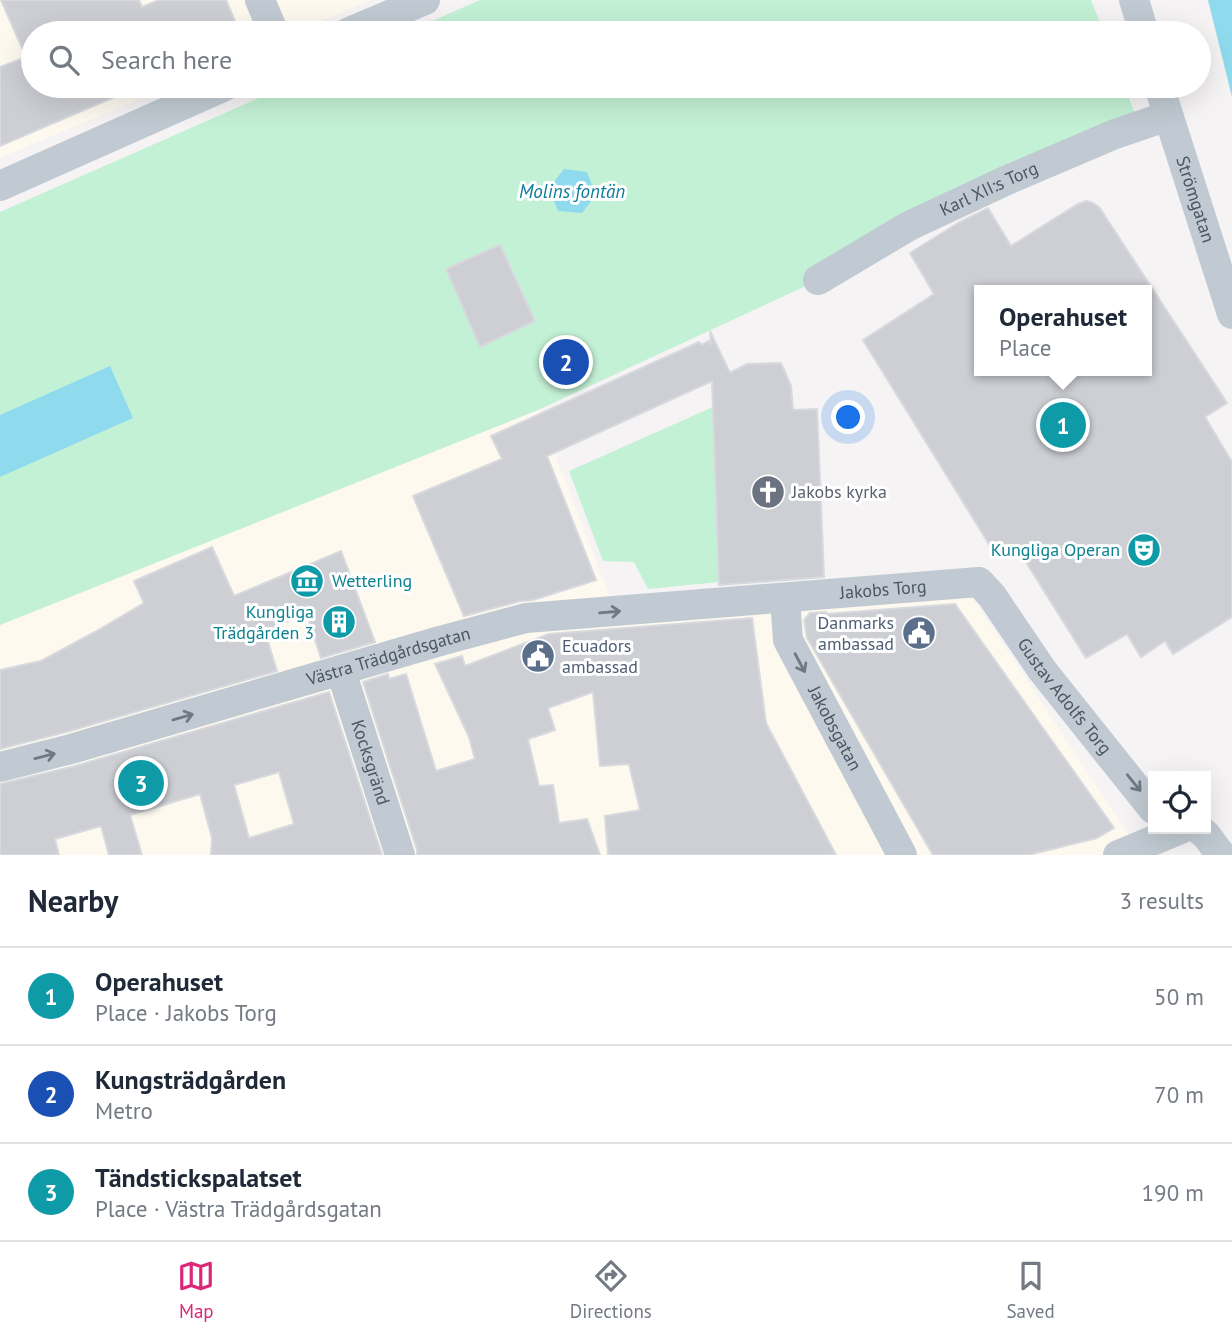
<!DOCTYPE html>
<html lang="en">
<head>
<meta charset="utf-8">
<style>
	body { margin:0; font-family:"PT Sans",sans-serif; background:#f2f2f3; color:#1f2937 }
	.controls { position:absolute; right:21px; bottom:21px; display:grid; overflow:hidden; border-radius:0px; box-shadow:0 7px 28px #0002 }
	.controls button { width:63px; height:63px; display:grid; place-items:center; padding:0; border:0; border-bottom:2px solid #e0e1e3; background:#fff; color:#1f2937; font:35px sans-serif }
	.you { position:absolute; left:849px; top:418px; width:24px; height:24px; margin:-18px; border:5px solid #fff; border-radius:50%; background:#1a73e8; box-shadow:0 0 0 10px #1a73e833 }
	.badge { display:grid; place-items:center; width:46px; height:46px; border-radius:50%; background:#db2777; color:#fff; font-size:23px; font-weight:700 }
	.pin { position:absolute; translate:-50% -50%; border:4px solid #fff; box-shadow:0 2px 7px #0006 }
	.popup { position:absolute; left:974px; top:285px; width:178px; height:91px; box-sizing:border-box; display:grid; place-content:center; border-radius:0px; background:#fff; filter:drop-shadow(0 2px 5px #0005); font-size:23px; white-space:nowrap; color:#747a83 }
	.popup b { font-size:26px; color:#1f2937 }
	.popup::after { content:''; position:absolute; left:50%; top:100%; margin-left:-14px; border:14px solid transparent; border-top-color:#fff }
	.list { margin:0; padding:0; list-style:none }
	h2 { display:flex; justify-content:space-between; align-items:center; height:91px; margin:0; padding:0 28px; font-size:30px }
	h2 small { font-size:23px; font-weight:400; color:#747a83 }
	.list li { display:grid; grid-template-columns:46px 1fr auto; gap:21px; align-items:center; box-sizing:border-box; height:98px; padding:0 28px; border-top:2px solid #e0e1e3 }
	.list b { display:block; font-size:26px; white-space:nowrap }
	.list p { margin:0; font-size:23px; white-space:nowrap; color:#747a83 }
	.list em { font-size:23px; font-style:normal; color:#747a83 }
	.icon { flex:none; width:38px; height:38px; fill:none; stroke:currentColor; stroke-width:2; stroke-linecap:round; stroke-linejoin:round }
	.map { position:relative; flex:none; width:1232px; height:855px; overflow:hidden }
	.search { position:absolute; background:#fff; box-shadow:0 7px 28px #0002; left:21px; right:21px; top:21px; height:77px; display:flex; align-items:center; gap:18px; box-sizing:border-box; padding:0 24px; border-radius:38px; color:#747a83; font-size:26px }
	.sheet { height:385px; background:#fff }
	nav { display:flex; justify-content:space-around; align-items:center; box-sizing:border-box; height:98px; border-top:2px solid #e0e1e3; background:#fff; font-size:19px; color:#747a83 }
	nav a { display:grid; justify-items:center; gap:4px }
	nav .on { color:#db2777 }
	.map>svg:first-child { display:block }
</style>
</head>
<body>
<div class="map">
<svg width="1232" height="855" viewBox="0 0 1232 855">
	<rect width="100%" height="100%" fill="#f5f3f3"/>
	<!-- commercial -->
	<g fill="#fdf9ef">
		<path d="M 0,0 L 371,0 L 293,33 L 33,33 L 33,86 L 170,86 L 0,158 Z"/>
		<path d="M 538,410 L 620,623 L 969,593 L 1143,855 L 0,855 L 0,625 Z"/>
	</g>
	<!-- green -->
	<g fill="#c3f1d5">
		<path d="M 480,0 L 1091,0 L 1104,33 L 405,33 Z"/>
		<path d="M 286,86 L 1124,86 L 1142,130 L 538,410 L 0,625 L 0,212 Z"/>
		<path d="M 713,407 L 719,582 L 648,589 L 634,562 L 603,561 L 569,471 Z"/>
	</g>
	<!-- water -->
	<g fill="#90daee">
		<path d="M 1208,0 L 1232,0 L 1232,97 Z"/>
		<path d="M 564,169 L 587,172 L 596,195 L 582,213 L 558,211 L 549,188 Z"/>
		<path d="M 110,366 L 133,418 L 0,477 L 0,415 Z"/>
	</g>
	<!-- building -->
	<g fill="#cdcfd5" stroke="#d7d9de" stroke-width="2" fill-rule="evenodd">
		<path d="M 1,0 L 139,0 L 142,7 L 159,0 L 226,0 L 240,33 L 33,33 L 33,86 L 140,86 L 0,146 L 0,67 L 26,57 Z"/>
		<path d="M 1086,201 L 1091,202 L 1099,207 L 1227,403 L 1205,417 L 1232,462 L 1232,617 L 1173,654 L 1165,641 L 1141,657 L 1127,634 L 1086,658 L 1016,546 L 997,557 L 863,340 L 934,294 L 910,253 L 958,223 L 988,208 L 1011,246 L 1078,204 ZM 979,290 L 1147,290 L 1147,371 L 979,371 Z"/>
		<path d="M 500,245 L 535,321 L 480,347 L 446,269 Z"/>
		<path d="M 710,331 L 730,373 L 747,364 L 781,363 L 791,386 L 793,410 L 817,409 L 824,577 L 719,585 L 712,381 L 547,456 L 596,580 L 533,600 L 521,601 L 464,616 L 413,496 L 502,459 L 491,436 L 699,342 L 701,345 L 709,341 L 711,345 Z"/>
		<path d="M 212,547 L 234,596 L 341,551 L 375,642 L 321,658 L 306,612 L 265,632 L 277,671 L 66,732 L 0,749 L 0,670 L 41,661 L 95,632 L 144,603 L 134,581 Z"/>
		<path d="M 955,604 L 1040,724 L 1114,828 L 1097,838 L 1028,855 L 933,855 L 807,638 L 804,620 L 810,613 L 826,612 L 826,614 Z"/>
		<path d="M 752,618 L 766,723 L 836,855 L 608,855 L 605,816 L 640,810 L 629,764 L 600,766 L 593,692 L 548,708 L 555,730 L 528,739 L 539,786 L 553,785 L 559,823 L 587,819 L 600,855 L 417,855 L 417,850 L 363,682 L 388,674 L 389,679 L 406,674 L 436,771 L 475,759 L 469,737 L 435,664 L 462,656 L 465,666 L 549,634 Z"/>
		<path d="M 329,692 L 382,855 L 211,855 L 212,838 L 200,794 L 130,815 L 142,855 L 109,855 L 101,826 L 55,839 L 59,855 L 0,855 L 0,784 L 75,766 ZM 279,772 L 294,824 L 249,838 L 234,785 Z"/>
	</g>
	<g fill="none" stroke-linecap="round" stroke-linejoin="round">
		<!-- minor -->
		<g stroke="#c1cad2" stroke-width="30">
			<path d="M 260,0 L 274,33"/>
			<path d="M 1134,0 L 1144,33"/>
			<path d="M 347,33 L 425,0"/>
			<path id="s1" d="M 1159,86 L 1232,314"/>
			<path d="M 0,186 L 225,86"/>
			<path id="s2" d="M 818,280 L 909,226 L 1005,181 L 1115,134 L 1168,116"/>
			<path id="s3" d="M 785,598 L 788,640 L 902,855"/>
			<path id="s4" d="M 341,671 L 400,855"/>
			<path id="s5" d="M 0,767 L 71,749 L 440,641 L 526,618 L 979,582 L 992,596 L 1042,670 L 1153,809"/>
			<path d="M 1199,829 L 1206,835 L 1221,855"/>
			<path d="M 1118,855 L 1181,829"/>
		</g>
	</g>
	<!-- one-way arrows -->
	<defs><path id="oneway-shaft" d="M-6 0H5M1.5-3L5.5 0L1.5 3" fill="none" stroke-width="1.6" stroke-linecap="round" stroke-linejoin="round" transform="scale(1.75)"/></defs>
	<g stroke="#6e7983">
		<use href="#oneway-shaft" transform="translate(610 612) rotate(-5)"/>
		<use href="#oneway-shaft" transform="translate(800 663) rotate(62)"/>
		<use href="#oneway-shaft" transform="translate(183 717) rotate(-16)"/>
		<use href="#oneway-shaft" transform="translate(45 756) rotate(-14)"/>
		<use href="#oneway-shaft" transform="translate(1134 783) rotate(51)"/>
	</g>
	<!-- icons -->
	<defs>
		<g id="church-disc" transform="scale(1.75)"><circle r="9.5" fill="#6b7280" stroke="#fff"/><path d="M-1.2-6h2.4v3.5h3.3v2.4h-3.3V6h-2.4V-.1h-3.3v-2.4h3.3Z" fill="#fff"/></g>
		<g id="theatre-disc" transform="scale(1.75)"><circle r="9.5" fill="#0f9aa8" stroke="#fff"/><path d="M-5-5.5Q0-4 5-5.5V0Q5 5 0 6Q-5 5-5 0ZM-3.3-2.5H-1v1.5H-3.3ZM1-2.5H3.3v1.5H1ZM-2.8 1Q0 5.5 2.8 1Z" fill="#fff"/></g>
		<g id="museum-disc" transform="scale(1.75)"><circle r="9.5" fill="#0f9aa8" stroke="#fff"/><path d="M0-6L6-3V-2H-6V-3ZM-5-1h2V3h-2ZM-1-1h2V3h-2ZM3-1h2V3H3ZM-6 4H6V6H-6Z" fill="#fff"/></g>
		<g id="building-disc" transform="scale(1.75)"><circle r="9.5" fill="#0f9aa8" stroke="#fff"/><path d="M-4-6H4V6H1V3H-1V6H-4ZM-2.5-4.3h1.7v1.8h-1.7ZM.8-4.3h1.7v1.8H.8ZM-2.5-1h1.7V.8h-1.7ZM.8-1h1.7V.8H.8Z" fill="#fff"/></g>
		<g id="civic-disc" transform="scale(1.75)"><circle r="9.5" fill="#5c6f8a" stroke="#fff"/><path d="M-.6-6.5H3V-4.5H.6V-3L4-1V1h2V6H-6V1h2V-1L-.6-3ZM-1.2 2.5V6h2.4V2.5Z" fill="#fff"/></g>
	</defs>
	<g fill-rule="evenodd">
		<use href="#church-disc" x="768" y="492"/>
		<use href="#theatre-disc" x="1144" y="550"/>
		<use href="#museum-disc" x="307" y="581"/>
		<use href="#building-disc" x="339" y="622"/>
		<use href="#civic-disc" x="919" y="633"/>
		<use href="#civic-disc" x="538" y="656"/>
	</g>
	<g text-anchor="middle" stroke-width="6" stroke-linejoin="round" paint-order="stroke">
		<!-- street labels -->
		<g font-size="18" fill="#4a5661" stroke="#fff">
			<text dy="6" stroke="none"><textPath href="#s2" startOffset="194">Karl XII:s Torg</textPath></text>
			<text dy="6" stroke="none"><textPath href="#s1" startOffset="119">Strömgatan</textPath></text>
			<text dy="6" stroke="none"><textPath href="#s5" startOffset="905">Jakobs Torg</textPath></text>
			<text dy="6" stroke="none"><textPath href="#s5" startOffset="404">Västra Trädgårdsgatan</textPath></text>
			<text dy="6" stroke="none"><textPath href="#s5" startOffset="1144">Gustav Adolfs Torg</textPath></text>
			<text dy="6" stroke="none"><textPath href="#s3" startOffset="142">Jakobsgatan</textPath></text>
			<text dy="6" stroke="none"><textPath href="#s4" startOffset="96">Kocksgränd</textPath></text>
		</g>
		<!-- worship labels -->
		<g font-size="18" fill="#5b616d" stroke="#fff" text-anchor="start">
			<text x="792" y="498">Jakobs kyrka</text>
		</g>
		<!-- culture labels -->
		<g font-size="18" fill="#0d838f" stroke="#fff" text-anchor="end">
			<text x="1120" y="556">Kungliga Operan</text>
			<text x="332" y="587" text-anchor="start">Wetterling</text>
			<text x="314" y="618">Kungliga<tspan x="314" dy="21">Trädgården 3</tspan></text>
		</g>
		<!-- service labels -->
		<g font-size="18" fill="#4e5e75" stroke="#fff" text-anchor="end">
			<text x="894" y="629">Danmarks<tspan x="894" dy="21">ambassad</tspan></text>
			<text x="562" y="652" text-anchor="start">Ecuadors<tspan x="562" dy="21">ambassad</tspan></text>
		</g>
		<!-- water labels -->
		<g font-size="19" font-style="italic" fill="#0c7c9b" stroke="#fff">
			<text x="572" y="198">Molins fontän</text>
		</g>
	</g>
</svg>
<div class="controls">
<button><svg class="icon" aria-label="locate" viewBox="0 0 24 24"><circle cx="12" cy="12" r="6"/><path d="M12 2v4M12 18v4M2 12h4M18 12h4"/></svg></button>
</div>
<div class="you"></div>
<div class="pin badge" style="left:1063px;top:425px;background:#0f9aa8">1</div>
<div class="popup"><b>Operahuset</b>Place</div>
<div class="pin badge" style="left:566px;top:362px;background:#1a4fb4">2</div>
<div class="pin badge" style="left:141px;top:783px;background:#0f9aa8">3</div>
<div class="search"><svg class="icon" aria-label="search" viewBox="0 0 24 24"><circle cx="10" cy="10" r="6"/><path d="M15 15l6 6"/></svg>Search here</div>
</div>
<section class="sheet">
<h2>Nearby<small>3 results</small></h2>
<ul class="list">
<li><span class="badge" style="background:#0f9aa8">1</span><div><b>Operahuset</b><p>Place · Jakobs Torg</p></div><em>50 m</em></li>
<li><span class="badge" style="background:#1a4fb4">2</span><div><b>Kungsträdgården</b><p>Metro</p></div><em>70 m</em></li>
<li><span class="badge" style="background:#0f9aa8">3</span><div><b>Tändstickspalatset</b><p>Place · Västra Trädgårdsgatan</p></div><em>190 m</em></li>
</ul>
</section>
<nav>
<a class="on"><svg class="icon" aria-label="map" viewBox="0 0 24 24"><path d="M3 6l6-2 6 2 6-2v14l-6 2-6-2-6 2zM9 4v14M15 6v14"/></svg>Map</a>
<a><svg class="icon" aria-label="directions" viewBox="0 0 24 24"><path d="M12 3l9 9-9 9-9-9zM9 14v-3h6M13 9l2 2-2 2"/></svg>Directions</a>
<a><svg class="icon" aria-label="saved" viewBox="0 0 24 24"><path d="M7 4h10v16l-5-4-5 4z"/></svg>Saved</a>
</nav>
</body>
</html>
